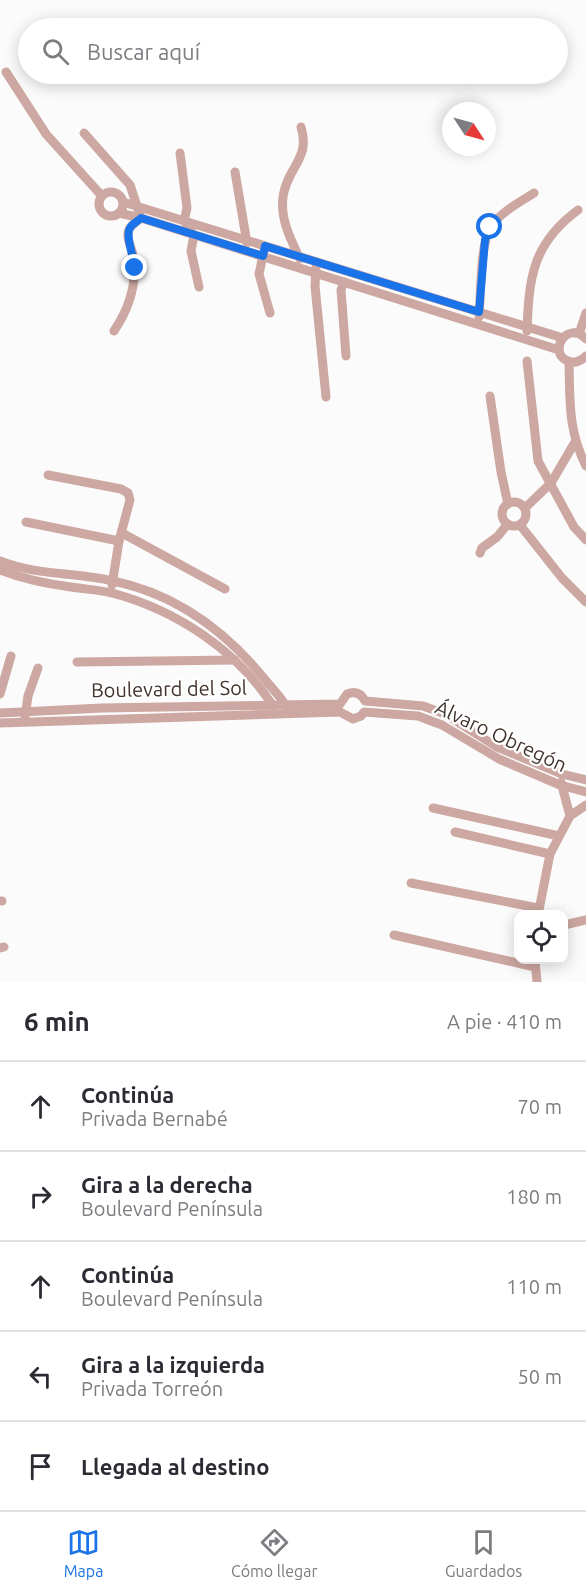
<!DOCTYPE html>
<html lang="es">
<head>
<meta charset="utf-8">
<style>
	body { margin:0; font-family:Ubuntu,sans-serif; background:#f2f2f3; color:#2b2b33 }
	.controls { position:absolute; right:18px; bottom:18px; display:grid; overflow:hidden; border-radius:12px; box-shadow:0 3px 15px #0003 }
	.controls button { width:54px; height:54px; display:grid; place-items:center; padding:0; border:0; border-bottom:2px solid #e1e1e2; background:#fff; color:#2b2b33; font:30px sans-serif }
	.compass { position:absolute; left:442px; top:102px; width:54px; height:54px; border-radius:50%; background:#fff; box-shadow:0 3px 15px #0003; rotate:126deg }
	.stop { position:absolute; width:18px; height:18px; margin:-14px; border:4px solid #1a73e8; border-radius:50%; background:#fff }
	.stop.end { background:#1a73e8; border-color:#fff; box-shadow:0 2px 6px #0008 }
	.list { margin:0; padding:0; list-style:none }
	h2 { display:flex; justify-content:space-between; align-items:center; height:78px; margin:0; padding:0 24px; font-size:26px }
	h2 small { font-size:20px; font-weight:400; color:#7c7c81 }
	.list li { display:grid; grid-template-columns:39px 1fr auto; gap:18px; align-items:center; box-sizing:border-box; height:90px; padding:0 24px; border-top:2px solid #e1e1e2 }
	.list b { display:block; font-size:22px; white-space:nowrap }
	.list p { margin:0; font-size:20px; white-space:nowrap; color:#7c7c81 }
	.list em { font-size:20px; font-style:normal; color:#7c7c81 }
	.icon { flex:none; width:33px; height:33px; fill:none; stroke:currentColor; stroke-width:2; stroke-linecap:round; stroke-linejoin:round }
	.map { position:relative; flex:none; width:586px; height:982px; overflow:hidden }
	.search { position:absolute; background:#fff; box-shadow:0 3px 15px #0003; left:18px; right:18px; top:18px; height:66px; display:flex; align-items:center; gap:15px; box-sizing:border-box; padding:0 21px; border-radius:33px; color:#7c7c81; font-size:22px }
	.sheet { height:528px; background:#fff }
	nav { display:flex; justify-content:space-around; align-items:center; box-sizing:border-box; height:84px; border-top:2px solid #e1e1e2; background:#fff; font-size:16px; color:#7c7c81 }
	nav a { display:grid; justify-items:center; gap:3px }
	nav .on { color:#1a73e8 }
	.map>svg:first-child { display:block }
</style>
</head>
<body>
<div class="map">
<svg width="586" height="982" viewBox="0 0 586 982">
	<rect width="100%" height="100%" fill="#fbfbfb"/>
	<g fill="none" stroke-linecap="round" stroke-linejoin="round">
		<!-- street -->
		<g stroke="#cda7a1" stroke-width="9">
			<path d="M 6,72 L 46,134 L 101,195"/>
			<path d="M 84,133 L 130,185 L 141,218 C 135,223 127,227 128,236 C 128,242 132,249 133,255 C 138,283 130,307 114,331"/>
			<path d="M 180,153 L 187,208 L 184,221 L 194,235 L 191,251 L 199,287"/>
			<path d="M 235,172 L 247,243"/>
			<circle cx="111" cy="204" r="12"/>
			<path d="M 123,202 L 563,338"/>
			<path d="M 119,213 L 141,218 L 559,350"/>
			<path d="M 264,251 L 259,274 L 270,313"/>
			<path d="M 300,259 C 291,240 280,219 283,197 C 287,167 311,159 301,127"/>
			<path d="M 316,267 L 315,286 L 326,397"/>
			<path d="M 344,282 L 341,290 L 346,356"/>
			<path d="M 479,317 C 481,295 480,246 490,228 C 499,213 520,202 534,193"/>
			<path d="M 527,331 C 529,278 532,244 578,210"/>
			<path d="M 576,333 L 580,331 L 586,313"/>
			<path d="M 586,339 C 567,319 547,353 568,361 C 575,364 581,361 586,356"/>
			<path d="M 527,361 L 538,461 L 574,527 L 586,540"/>
			<path d="M 569,362 C 570,401 568,430 586,466"/>
			<path d="M 490,396 L 501,472 L 508,504"/>
			<path d="M 48,475 L 121,489 L 128,493 L 130,500 L 119,541 L 112,585"/>
			<circle cx="514" cy="514" r="12"/>
			<path d="M 525,508 L 551,483 L 575,442"/>
			<path d="M 26,522 L 119,541"/>
			<path d="M 520,525 L 562,578 L 586,602"/>
			<path d="M 122,533 L 225,589"/>
			<path d="M 480,553 L 482,548 L 497,537 L 508,524"/>
			<path d="M 0,561 C 38,576 75,572 113,581 C 176,594 227,632 267,682 C 274,690 281,698 287,707"/>
			<path d="M 0,570 C 23,579 47,584 71,587 C 84,589 99,590 112,593 C 176,610 237,650 273,706"/>
			<path d="M 77,662 L 235,660"/>
			<path d="M 0,694 L 11,656"/>
			<path d="M 0,713 L 102,708 L 340,704 L 347,694 C 355,691 361,693 365,701 L 423,706 L 445,714 L 497,747 L 562,774 L 586,780"/>
			<path d="M 25,717 L 28,696 L 38,668"/>
			<path d="M 0,723 L 340,712 L 353,719 L 361,716 L 364,712 L 418,716 L 442,725 L 499,759 L 560,785 L 586,792"/>
			<path d="M 561,782 L 570,816"/>
			<path d="M 433,808 L 559,836"/>
			<path d="M 455,832 L 550,854"/>
			<path d="M 411,883 L 538,908"/>
			<path d="M 0,901 L 2,901"/>
			<path d="M 538,915 L 550,854 L 570,816 L 586,805"/>
			<path d="M 564,925 L 586,920"/>
			<path d="M 394,935 L 535,967"/>
			<path d="M 0,948 L 4,947"/>
			<path d="M 535,960 L 537,982"/>
		</g>
	</g>
	<g fill="none" stroke-linecap="round" stroke-linejoin="round">
		<!-- route -->
		<path stroke="#1a73e8" stroke-width="8" d="M 135,268 C 134,259 125,235 130,228 C 132,224 138,221 141,218 L 263,256 L 265,246 L 479,312 L 485,240 L 490,227"/>
	</g>
	<g text-anchor="middle" stroke-width="4.5" stroke-linejoin="round" paint-order="stroke">
		<!-- street labels -->
		<g font-size="20" fill="#41332d" stroke="#fff">
			<text transform="translate(169 689) rotate(-1)" y="7">Boulevard del Sol</text>
			<text transform="translate(501 736) rotate(25)" y="7">Álvaro Obregón</text>
		</g>
	</g>
</svg>
<div class="controls">
<button><svg class="icon" aria-label="locate" viewBox="0 0 24 24"><circle cx="12" cy="12" r="6"/><path d="M12 2v4M12 18v4M2 12h4M18 12h4"/></svg></button>
</div>
<svg class="compass" viewBox="-18 -18 36 36"><path d="M0-13l5 13h-10z" fill="#e53935"/><path d="M0 13l5-13h-10z" fill="#7c7c81"/></svg>
<div class="stop" style="left:490px;top:227px"></div>
<div class="stop end" style="left:135px;top:268px"></div>
<div class="search"><svg class="icon" aria-label="search" viewBox="0 0 24 24"><circle cx="10" cy="10" r="6"/><path d="M15 15l6 6"/></svg>Buscar aquí</div>
</div>
<section class="sheet">
<h2>6 min<small>A pie · 410 m</small></h2>
<ul class="list">
<li><svg class="icon" aria-label="ahead" viewBox="0 0 24 24"><path d="M12 20V5M6 11l6-6 6 6"/></svg><div><b>Continúa</b><p>Privada Bernabé</p></div><em>70 m</em></li>
<li><svg class="icon" aria-label="right" viewBox="0 0 24 24"><path d="M7 20v-9h11M14 6l5 5-5 5"/></svg><div><b>Gira a la derecha</b><p>Boulevard Península</p></div><em>180 m</em></li>
<li><svg class="icon" aria-label="ahead" viewBox="0 0 24 24"><path d="M12 20V5M6 11l6-6 6 6"/></svg><div><b>Continúa</b><p>Boulevard Península</p></div><em>110 m</em></li>
<li><svg class="icon" aria-label="left" viewBox="0 0 24 24"><path d="M17 20v-9H6M10 6l-5 5 5 5"/></svg><div><b>Gira a la izquierda</b><p>Privada Torreón</p></div><em>50 m</em></li>
<li><svg class="icon" aria-label="arrive" viewBox="0 0 24 24"><path d="M6 21V4h12l-3 4 3 4H6"/></svg><div><b>Llegada al destino</b></div></li>
</ul>
</section>
<nav>
<a class="on"><svg class="icon" aria-label="map" viewBox="0 0 24 24"><path d="M3 6l6-2 6 2 6-2v14l-6 2-6-2-6 2zM9 4v14M15 6v14"/></svg>Mapa</a>
<a><svg class="icon" aria-label="directions" viewBox="0 0 24 24"><path d="M12 3l9 9-9 9-9-9zM9 14v-3h6M13 9l2 2-2 2"/></svg>Cómo llegar</a>
<a><svg class="icon" aria-label="saved" viewBox="0 0 24 24"><path d="M7 4h10v16l-5-4-5 4z"/></svg>Guardados</a>
</nav>
</body>
</html>
